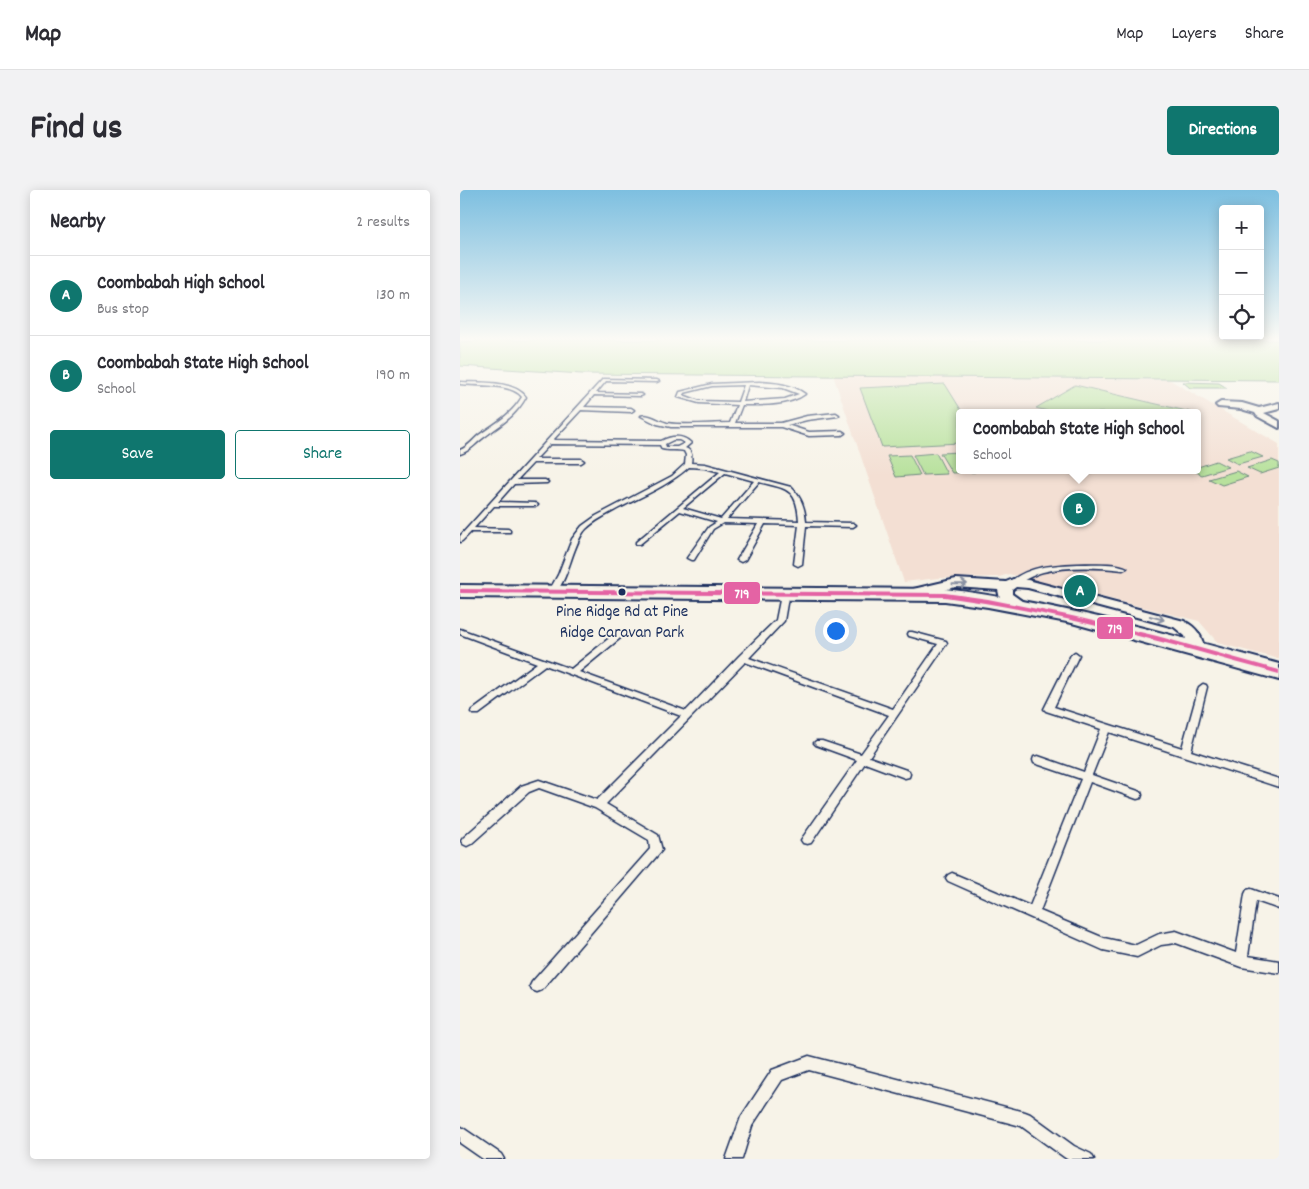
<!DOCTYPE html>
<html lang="en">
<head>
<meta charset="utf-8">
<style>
	body { margin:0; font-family:Dekko,sans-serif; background:#f2f2f3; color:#2b2b33 }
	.controls { position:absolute; right:15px; top:15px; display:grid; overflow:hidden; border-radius:5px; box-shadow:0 2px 12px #0003 }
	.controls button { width:45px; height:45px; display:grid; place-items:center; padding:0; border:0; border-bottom:1px solid #e1e1e2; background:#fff; color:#2b2b33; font:25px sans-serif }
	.you { position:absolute; left:375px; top:440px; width:18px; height:18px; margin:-12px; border:4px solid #fff; border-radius:50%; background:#1a73e8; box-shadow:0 0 0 8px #1a73e833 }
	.badge { display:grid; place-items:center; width:32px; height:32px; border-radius:50%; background:#0f766e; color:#fff; font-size:16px; font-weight:700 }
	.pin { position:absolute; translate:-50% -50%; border:2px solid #fff; box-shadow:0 1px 5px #0006 }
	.popup { position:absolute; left:496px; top:219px; width:245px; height:65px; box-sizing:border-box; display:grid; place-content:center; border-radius:5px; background:#fff; filter:drop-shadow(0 1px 4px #0005); font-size:16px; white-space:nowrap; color:#7c7c81 }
	.popup b { font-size:19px; color:#2b2b33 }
	.popup::after { content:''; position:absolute; left:50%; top:100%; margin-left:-10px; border:10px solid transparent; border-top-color:#fff }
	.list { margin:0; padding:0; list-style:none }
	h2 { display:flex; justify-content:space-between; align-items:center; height:65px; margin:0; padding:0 20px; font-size:21px }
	h2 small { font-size:16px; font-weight:400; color:#7c7c81 }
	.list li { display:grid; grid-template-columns:32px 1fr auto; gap:15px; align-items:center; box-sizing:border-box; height:80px; padding:0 20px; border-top:1px solid #e1e1e2 }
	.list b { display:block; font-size:19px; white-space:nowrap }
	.list p { margin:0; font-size:16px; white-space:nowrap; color:#7c7c81 }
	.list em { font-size:16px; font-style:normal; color:#7c7c81 }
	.actions { display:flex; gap:10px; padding:15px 20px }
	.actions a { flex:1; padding:11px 0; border:1px solid #0f766e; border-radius:5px; text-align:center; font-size:18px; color:#0f766e }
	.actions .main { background:#0f766e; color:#fff }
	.icon { flex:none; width:28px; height:28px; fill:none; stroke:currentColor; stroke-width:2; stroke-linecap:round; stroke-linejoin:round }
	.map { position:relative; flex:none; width:819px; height:969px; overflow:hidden; border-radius:5px }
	header { display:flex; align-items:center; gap:30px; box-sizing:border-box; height:70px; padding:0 25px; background:#fff; border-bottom:1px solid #e1e1e2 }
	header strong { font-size:24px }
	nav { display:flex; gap:28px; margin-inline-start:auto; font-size:18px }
	.intro { display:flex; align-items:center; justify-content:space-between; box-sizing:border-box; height:120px; padding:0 30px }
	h1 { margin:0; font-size:35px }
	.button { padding:12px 22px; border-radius:5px; background:#0f766e; color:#fff; font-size:18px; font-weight:700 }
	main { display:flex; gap:30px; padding:0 30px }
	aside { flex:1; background:#fff; border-radius:5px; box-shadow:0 2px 12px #0003 }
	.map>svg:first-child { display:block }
</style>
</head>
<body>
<header>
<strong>Map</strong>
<nav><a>Map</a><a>Layers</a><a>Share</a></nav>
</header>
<div class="intro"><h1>Find us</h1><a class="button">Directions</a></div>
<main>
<aside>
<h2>Nearby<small>2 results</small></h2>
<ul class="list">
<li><span class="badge">A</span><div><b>Coombabah High School</b><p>Bus stop</p></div><em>130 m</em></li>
<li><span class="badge">B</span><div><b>Coombabah State High School</b><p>School</p></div><em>190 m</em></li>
</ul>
<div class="actions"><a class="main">Save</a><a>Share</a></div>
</aside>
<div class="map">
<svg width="819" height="969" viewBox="0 0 819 969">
	<rect width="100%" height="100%" fill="#f7f3e8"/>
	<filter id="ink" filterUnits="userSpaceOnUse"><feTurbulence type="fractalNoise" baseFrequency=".02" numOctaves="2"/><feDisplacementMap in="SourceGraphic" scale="10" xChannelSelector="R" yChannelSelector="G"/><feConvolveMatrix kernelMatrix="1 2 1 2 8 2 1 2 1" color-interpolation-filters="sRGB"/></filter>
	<g filter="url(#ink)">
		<!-- built -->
		<path fill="#f3dfd3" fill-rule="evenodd" d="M 373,185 L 710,190 L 819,254 L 819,469 L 758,453 L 739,431 L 549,384 L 539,387 L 478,388 L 444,392 ZM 500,223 L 738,223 L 738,280 L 500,280 Z"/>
		<!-- green -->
		<g fill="#b8e19d" stroke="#6a887e">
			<path d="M 27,150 L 819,150 L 819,190 L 122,184 L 0,176 L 0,152 Z"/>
			<path d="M 723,192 L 759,193 L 767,198 L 730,198 Z"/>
			<path d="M 485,194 L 503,223 L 500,223 L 500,253 L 422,257 L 400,198 Z"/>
			<path d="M 615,195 L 731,222 L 595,223 L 576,218 Z"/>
			<path d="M 790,261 L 803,267 L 778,274 L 766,268 Z"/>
			<path d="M 500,262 L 500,280 L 515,282 L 492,283 L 480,263 Z"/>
			<path d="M 476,263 L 487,284 L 463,285 L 453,265 Z"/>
			<path d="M 450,265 L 460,285 L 436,287 L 427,266 Z"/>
			<path d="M 812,270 L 819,273 L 819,278 L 800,284 L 787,278 Z"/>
			<path d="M 756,271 L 768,277 L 742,285 L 732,280 L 738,280 L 738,277 Z"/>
			<path d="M 776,281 L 788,287 L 762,295 L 749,289 Z"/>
		</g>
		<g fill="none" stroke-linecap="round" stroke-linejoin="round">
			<!-- lane casing -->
			<g stroke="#1b2f5e" stroke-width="3">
				<g id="lane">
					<path d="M 143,189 L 197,190 L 199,191 L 197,192 L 146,191 L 136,203 L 181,204 L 183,205 L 181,206 L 134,205 L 124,217 L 171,218 L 174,220 L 171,222 L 121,220 L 93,250 L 201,251 C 211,246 222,244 231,253 L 225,258 C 232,260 232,267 231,273 L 245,274 L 331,297 C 341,307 345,317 346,332 L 393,333 L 396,335 L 393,337 L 346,336 L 342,374 L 338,376 L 334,374 L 339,335 L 305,334 L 285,370 L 281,372 L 277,370 L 298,334 L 263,333 L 253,339 L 234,370 L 231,370 L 227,368 L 249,337 L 257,332 L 220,321 L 180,354 L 176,354 L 176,352 L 260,282 L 245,278 L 229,277 C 209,295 183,306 159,318 C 148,324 135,330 126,339 C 112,353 108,396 93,403 L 90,403 L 89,401 L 98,385 L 112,349 L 122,336 L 136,326 L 212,286 L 225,274 L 226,265 L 224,261 C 217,259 209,261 202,259 L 200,255 L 90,254 L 76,269 L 121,269 L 124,271 L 121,273 L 73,273 L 57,290 L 85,290 L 88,292 L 87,293 L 54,294 L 38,312 L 75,313 L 78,315 L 77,316 L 34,316 L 14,338 L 48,339 L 50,340 L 50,342 L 11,342 L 2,351 L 0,352 L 0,346 ZM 213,250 L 219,250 L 225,253 L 217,257 L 206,257 L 205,254 ZM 265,283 L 294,291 L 261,329 L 223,318 ZM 299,292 C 327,299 337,298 339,331 L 267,329 Z"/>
					<path d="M 0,192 C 19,193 54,190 66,207 C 55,227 41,234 23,248 C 15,254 10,261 0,264 L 0,260 C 8,257 13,250 19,245 C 36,233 51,225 62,207 C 52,193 16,196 0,194 Z"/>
					<path d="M 299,192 C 315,193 332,194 345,204 C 329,216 301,215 282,215 L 275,233 L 321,233 L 347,226 L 376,223 L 379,225 L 378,226 L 347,230 L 327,235 L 349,242 L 382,241 L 385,243 L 382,245 L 349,246 L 321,237 L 211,237 L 197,234 L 181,226 C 188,223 199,231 207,233 C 227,236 250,233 270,233 L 277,215 L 239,213 L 218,207 L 220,202 L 252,194 ZM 284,195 L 278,212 L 239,211 L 223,205 L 224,203 L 252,196 ZM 288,195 L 323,198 L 339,204 L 325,209 L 283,212 Z"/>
					<path d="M 618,374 C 630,374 657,372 667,378 L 663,380 C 637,377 609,376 583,382 C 573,384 558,395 550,395 L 549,393 C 567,376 594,375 618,374 Z"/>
					<path d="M 322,400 L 328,400 L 329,402 L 324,431 L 289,468 L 433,519 L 478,454 L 449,446 L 448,444 L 449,442 L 452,442 L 486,451 L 487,453 L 409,567 L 449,581 L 450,584 L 449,587 L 445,588 L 405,573 L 351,653 L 347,654 L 343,653 L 341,650 L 343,647 L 397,570 L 356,555 L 354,553 L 356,551 L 362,551 L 401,564 L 429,525 L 285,472 L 146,614 L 198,645 L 202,660 L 82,800 L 77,802 L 72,800 L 70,796 L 72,792 L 190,659 L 189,650 L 135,618 L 79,598 L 69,602 L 11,654 L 7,656 L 3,654 L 1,651 L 3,648 L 61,596 L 79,590 L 137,610 L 221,526 L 85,475 L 19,524 L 13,524 L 11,522 L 13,520 L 77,473 L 0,444 L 0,439 L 111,479 L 158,441 L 164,441 L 165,443 L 164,445 L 119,482 L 226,521 L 279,466 L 316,430 Z"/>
					<path d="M 615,462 L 619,465 L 594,517 L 722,558 L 739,497 L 743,494 L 746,495 L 747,497 L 731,561 L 819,589 L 819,597 L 649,542 L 632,585 L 681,602 L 682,605 L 681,608 L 677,609 L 630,592 L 580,721 L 644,748 L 676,755 L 699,744 L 716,741 L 776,763 L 785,704 L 787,700 L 791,699 L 819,709 L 819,719 L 796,711 L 788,766 L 819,771 L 819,783 L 781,777 L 716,753 L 701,755 L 677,767 L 643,760 L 488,691 L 486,688 L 488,685 L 492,683 L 570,716 L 621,589 L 574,573 L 573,570 L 574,567 L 578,566 L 624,582 L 641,539 L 586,521 L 584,519 L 611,465 Z"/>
					<path d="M 349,866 L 565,922 L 570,924 L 614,956 L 631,964 L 634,969 L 607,969 L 604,967 L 561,936 L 349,880 L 322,890 L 292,936 L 282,969 L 266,969 L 281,927 L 312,880 Z"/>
					<path d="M 0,936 L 41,964 L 44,969 L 23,969 L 0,953 Z"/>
				</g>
			</g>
			<!-- street casing -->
			<g stroke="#1b2f5e" stroke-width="4">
				<g id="street">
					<path d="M 761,212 L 782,213 L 799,218 L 819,213 L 819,219 L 804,223 L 819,231 L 819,238 L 797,226 L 795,223 L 781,219 L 758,217 L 756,215 Z"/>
					<path d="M 496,389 L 546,392 L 553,389 L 568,390 L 724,431 C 736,437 743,446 744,460 L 742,463 L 730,463 L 725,446 L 714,437 L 568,398 L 556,397 L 552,400 L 552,404 L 566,414 L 564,417 L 559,418 L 540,409 L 538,400 L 496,397 L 454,407 L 449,406 L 447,403 L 449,400 Z"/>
				</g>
			</g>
			<!-- secondary casing -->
			<g stroke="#1b2f5e" stroke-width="4">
				<path id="secondary" d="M 0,395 L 485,399 C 599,413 708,444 819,474 L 819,490 L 612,433 L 528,417 L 485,411 L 0,407 Z"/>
			</g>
			<!-- lane -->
			<use href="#lane" fill="#f7f3e8" fill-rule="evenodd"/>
			<!-- street -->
			<use href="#street" fill="#f7f3e8" fill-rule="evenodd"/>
			<!-- secondary -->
			<use href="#secondary" fill="#f7f3e8" fill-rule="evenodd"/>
			<!-- bus-1 casing -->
			<g stroke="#f7f3e8" stroke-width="3">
				<path id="bus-1" d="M 0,399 L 485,403 L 528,409 L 612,426 L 697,446 L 819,480 L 819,484 C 764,469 709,453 653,440 C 598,426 542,415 485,407 L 0,403 Z"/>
			</g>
			<!-- bus-1 -->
			<use href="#bus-1" fill="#e463a4" fill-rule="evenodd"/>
		</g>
		<!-- one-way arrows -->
		<defs><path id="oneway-shaft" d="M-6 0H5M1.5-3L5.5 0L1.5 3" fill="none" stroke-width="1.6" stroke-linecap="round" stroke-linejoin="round" transform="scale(1.25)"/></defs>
		<g stroke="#8991a3">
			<use href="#oneway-shaft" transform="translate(500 394) rotate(-1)"/>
			<use href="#oneway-shaft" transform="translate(697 428) rotate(15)"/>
		</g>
	</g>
	<!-- sky -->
	<linearGradient id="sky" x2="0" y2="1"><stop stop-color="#7dbfe0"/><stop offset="0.52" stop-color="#fbfaf5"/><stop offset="1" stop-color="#fbfaf5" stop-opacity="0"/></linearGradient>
	<rect width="819" height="286" fill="url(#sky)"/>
	<!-- markers -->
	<circle fill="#1b2f5e" stroke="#f7f3e8" stroke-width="2" cx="162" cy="402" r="4.5"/>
	<g text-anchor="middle" stroke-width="4" stroke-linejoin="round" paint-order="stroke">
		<!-- bus labels -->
		<g font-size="17" fill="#1b2f5e" stroke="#f7f3e8">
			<text x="162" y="426">Pine Ridge Rd at Pine<tspan x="162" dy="21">Ridge Caravan Park</tspan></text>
		</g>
	</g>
	<g stroke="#f7f3e8" stroke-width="2">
		<rect x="263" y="391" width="38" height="24" rx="5" fill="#e463a4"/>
		<rect x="636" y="426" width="38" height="24" rx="5" fill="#e463a4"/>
	</g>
	<g font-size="14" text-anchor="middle" font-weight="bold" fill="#fff">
		<text x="282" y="408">719</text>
		<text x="655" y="443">719</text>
	</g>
</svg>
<div class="controls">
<button>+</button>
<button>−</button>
<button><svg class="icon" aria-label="locate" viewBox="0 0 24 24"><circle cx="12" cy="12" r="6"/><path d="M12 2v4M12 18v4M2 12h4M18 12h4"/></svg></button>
</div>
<div class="you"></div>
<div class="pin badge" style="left:620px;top:401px">A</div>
<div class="pin badge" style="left:619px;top:319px">B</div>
<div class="popup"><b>Coombabah State High School</b>School</div>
</div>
</main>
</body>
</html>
